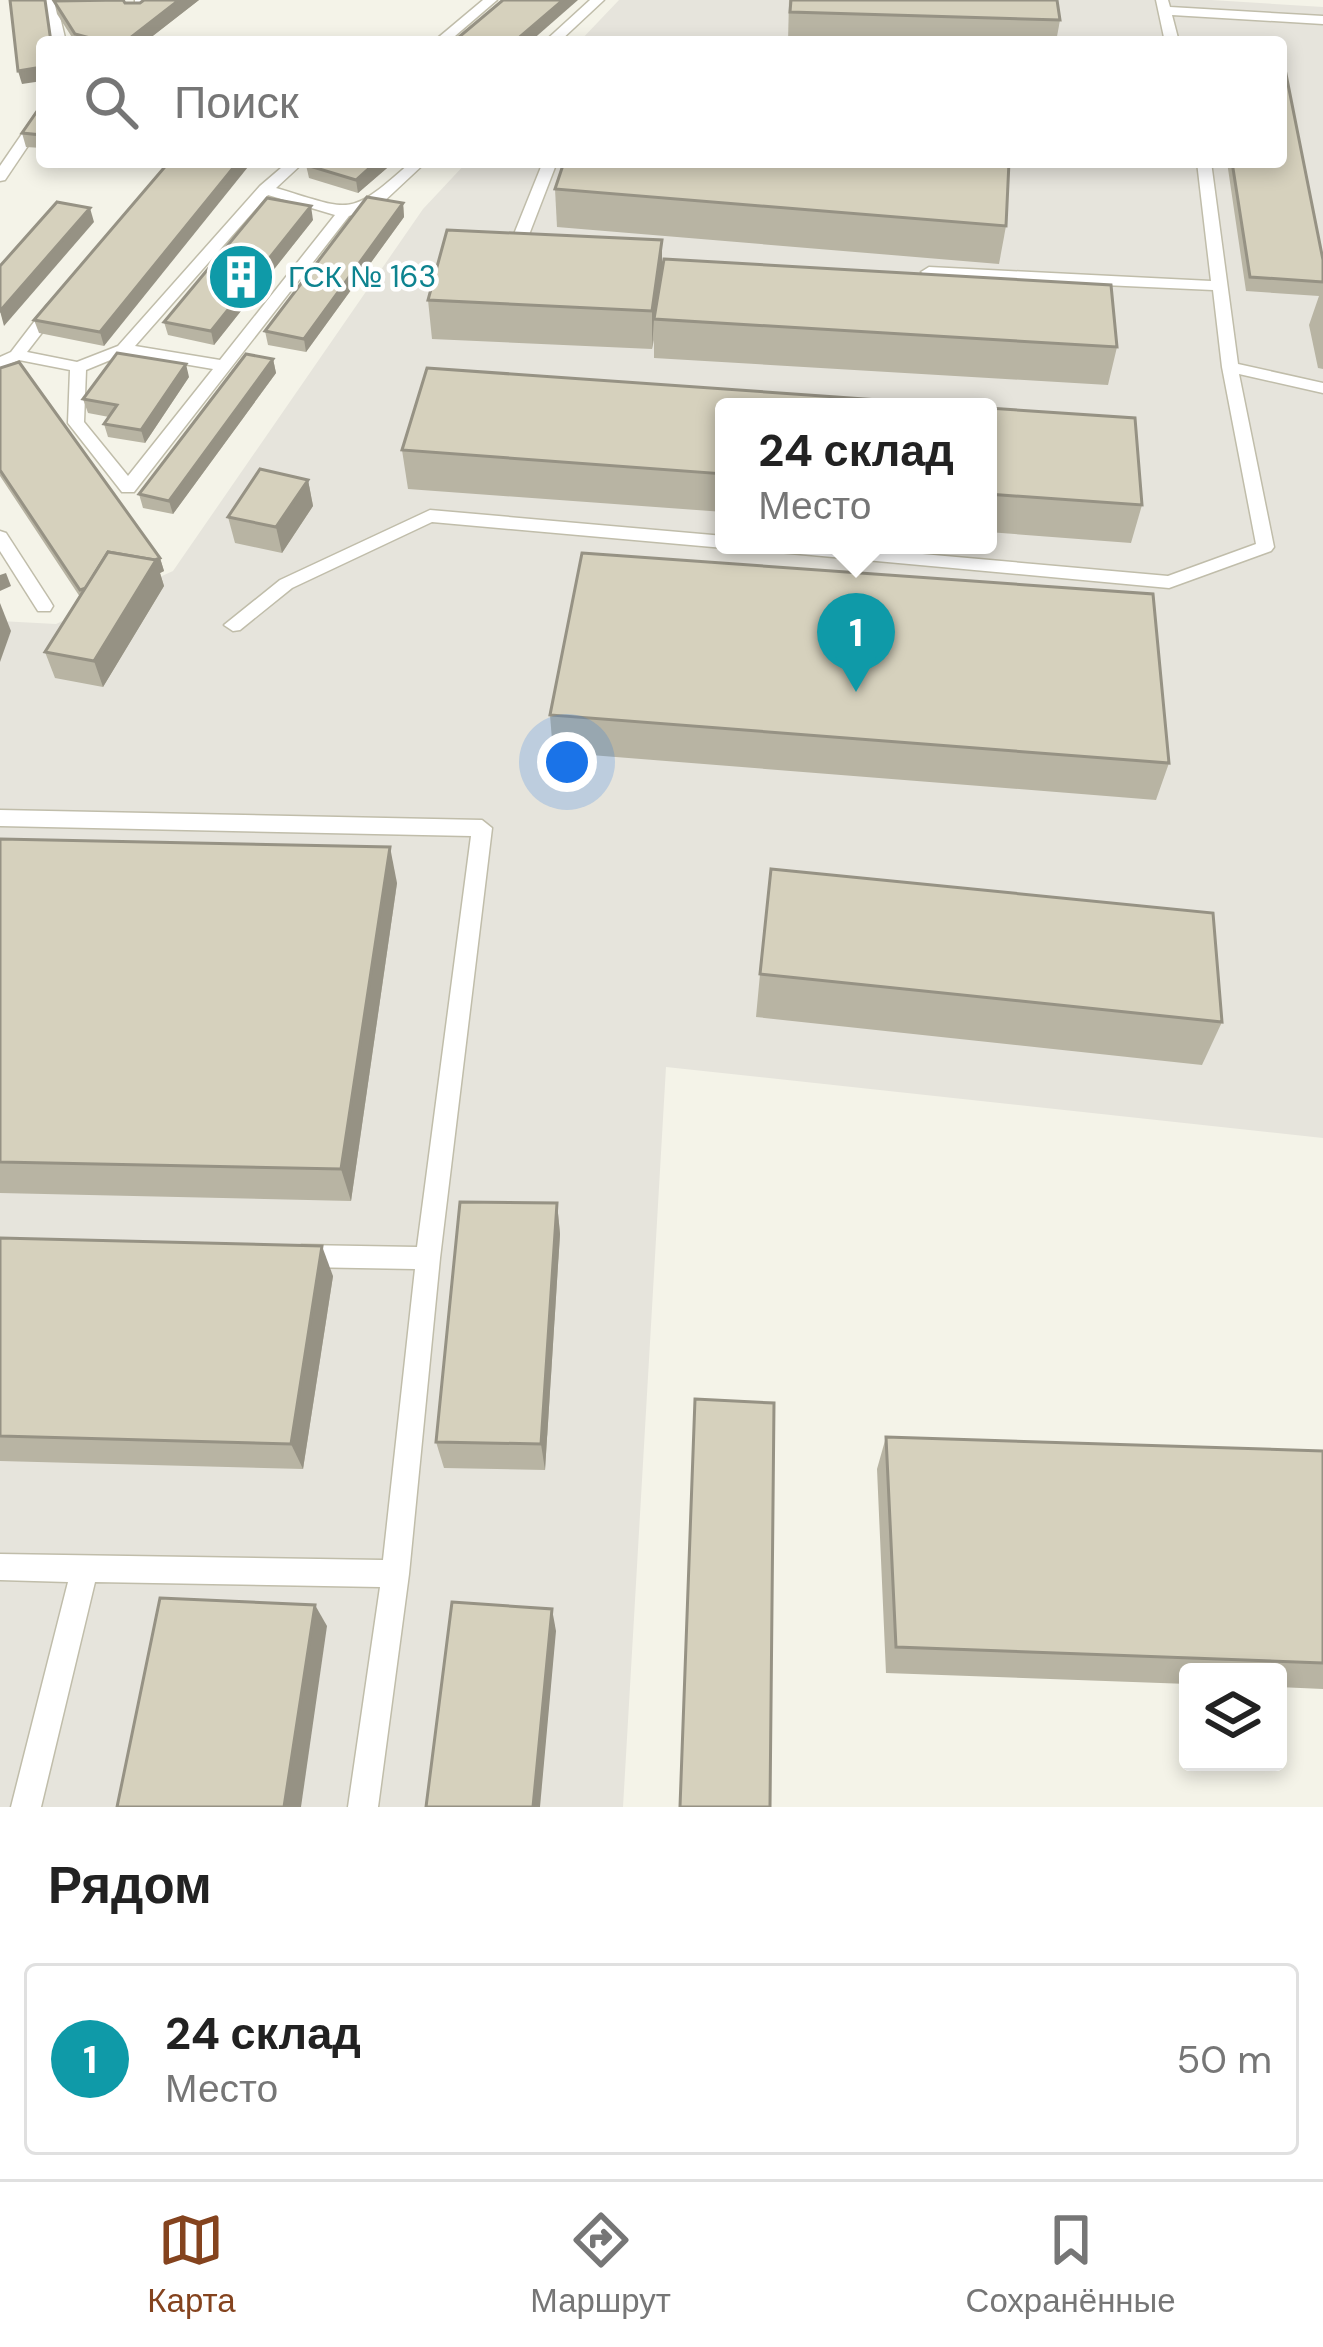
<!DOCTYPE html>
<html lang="ru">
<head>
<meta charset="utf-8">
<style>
	body { margin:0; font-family:"DM Sans",sans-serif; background:#f2f2f2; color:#222 }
	.controls { position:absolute; right:36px; bottom:36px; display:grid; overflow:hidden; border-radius:12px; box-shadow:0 6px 18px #0003 }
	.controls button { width:108px; height:108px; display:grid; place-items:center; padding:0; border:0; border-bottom:3px solid #e0e0e0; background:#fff; color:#222; font:60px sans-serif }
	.you { position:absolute; left:567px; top:762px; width:42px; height:42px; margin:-30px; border:9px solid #fff; border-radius:50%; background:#1a73e8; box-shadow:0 0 0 18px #1a73e833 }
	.badge { display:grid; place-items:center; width:78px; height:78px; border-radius:50%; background:#84431e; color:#fff; font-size:39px; font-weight:700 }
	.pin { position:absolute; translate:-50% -99px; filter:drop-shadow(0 3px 6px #0008) }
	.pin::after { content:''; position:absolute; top:63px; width:42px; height:36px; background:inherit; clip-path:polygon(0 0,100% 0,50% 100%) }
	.popup { position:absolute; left:715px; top:398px; width:282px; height:156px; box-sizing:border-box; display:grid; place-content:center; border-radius:12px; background:#fff; filter:drop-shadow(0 3px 9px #0005); font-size:39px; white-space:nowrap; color:#767676 }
	.popup b { font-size:45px; color:#222 }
	.popup::after { content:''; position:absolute; left:50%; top:100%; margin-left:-24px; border:24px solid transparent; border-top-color:#fff }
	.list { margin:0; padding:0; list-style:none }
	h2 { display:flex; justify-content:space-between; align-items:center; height:156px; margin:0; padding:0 48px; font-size:51px }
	h2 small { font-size:39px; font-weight:400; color:#767676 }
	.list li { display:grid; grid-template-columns:78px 1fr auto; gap:36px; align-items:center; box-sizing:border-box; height:192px; margin:0 24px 24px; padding:0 24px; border:3px solid #e0e0e0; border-radius:12px }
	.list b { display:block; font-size:45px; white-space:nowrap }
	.list p { margin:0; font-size:39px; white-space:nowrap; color:#767676 }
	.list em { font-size:39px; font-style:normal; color:#767676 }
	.icon { flex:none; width:66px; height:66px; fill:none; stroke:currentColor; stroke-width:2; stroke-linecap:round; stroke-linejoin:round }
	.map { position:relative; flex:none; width:1323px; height:1807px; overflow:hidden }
	.search { position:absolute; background:#fff; box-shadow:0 6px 18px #0003; left:36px; right:36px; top:36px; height:132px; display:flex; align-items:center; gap:30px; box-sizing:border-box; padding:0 42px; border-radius:12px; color:#767676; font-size:45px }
	.sheet { height:372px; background:#fff }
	nav { display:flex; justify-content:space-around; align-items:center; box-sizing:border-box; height:168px; border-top:3px solid #e0e0e0; background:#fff; font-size:33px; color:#767676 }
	nav a { display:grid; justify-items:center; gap:6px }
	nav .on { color:#84431e }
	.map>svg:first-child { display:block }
</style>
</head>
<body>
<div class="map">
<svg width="1323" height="1807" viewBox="0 0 1323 1807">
	<rect width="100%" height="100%" fill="#f4f3e8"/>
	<!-- industrial -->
	<path fill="#e6e4dc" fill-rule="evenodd" d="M 619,0 L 1211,0 L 1323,7 L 1323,1138 L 666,1067 L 623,1807 L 0,1807 L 0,621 L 56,624 L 173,571 L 423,209 L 467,162 L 1281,162 L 1281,42 L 579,42 ZM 724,407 L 988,407 L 988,545 L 724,545 Z"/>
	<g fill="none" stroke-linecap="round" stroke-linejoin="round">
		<!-- service casing -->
		<g stroke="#c0bdaa" stroke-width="3">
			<g id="service">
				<path d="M 44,0 L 56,0 L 66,42 L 52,42 Z"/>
				<path d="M 135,0 L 149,0 L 140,6 L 135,5 Z"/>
				<path d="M 483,0 L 497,0 L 448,42 L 433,42 Z"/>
				<path d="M 590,0 L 604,0 L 559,42 L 544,42 Z"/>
				<path d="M 1156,0 L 1168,0 L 1170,7 L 1323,16 L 1323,24 L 1172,15 L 1179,42 L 1165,42 Z"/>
				<path d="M 42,111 L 42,125 L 5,180 L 0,181 L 0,166 L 37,112 Z"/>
				<path d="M 288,162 L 304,162 L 276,188 C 353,211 348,218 411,162 L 426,162 L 380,205 L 349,216 L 134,492 L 122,492 L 68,423 L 70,370 L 19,360 L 0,368 L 0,357 L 11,352 L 47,305 L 53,303 L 61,308 L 27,352 L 77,362 L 118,346 L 260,186 ZM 268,195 L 335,215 L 220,360 L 135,346 ZM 125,354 L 213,369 L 128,476 L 84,422 L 86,370 Z"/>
				<path d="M 543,162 L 557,162 L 525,245 L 533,250 L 525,255 L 511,252 L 508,249 Z"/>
				<path d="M 1197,162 L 1211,162 L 1238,364 L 1323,383 L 1323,393 L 1239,374 L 1274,547 L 1271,551 L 1169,588 L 747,549 L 744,545 L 821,545 L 1168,576 L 1256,544 L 1222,367 L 1213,290 L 929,277 L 921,272 L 929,267 L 1211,281 Z"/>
				<path d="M 430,510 L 724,536 L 724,545 L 731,545 L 724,548 L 432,522 L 292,588 L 240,630 L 233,631 L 224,625 L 280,580 Z"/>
				<path d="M 0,531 L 6,533 L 50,601 L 53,606 L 50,611 L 38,611 L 0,551 Z"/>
				<path d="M 0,810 L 482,820 L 492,828 L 440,1258 L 409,1574 L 378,1807 L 348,1807 L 380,1587 L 95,1582 L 41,1807 L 11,1807 L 68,1582 L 0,1580 L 0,1554 L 383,1560 L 415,1269 L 302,1267 L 293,1264 L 290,1256 L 293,1248 L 302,1245 L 417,1247 L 471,836 L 0,826 Z"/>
			</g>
		</g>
		<!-- service -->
		<use href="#service" fill="#fff" fill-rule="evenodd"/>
	</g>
	<!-- wall -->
	<g fill="#b8b4a3">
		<path d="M 144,0 L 199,0 L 145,42 L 75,42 L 57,14 L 54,1 L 140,3 Z"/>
		<path d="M 789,0 L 1057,0 L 1060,20 L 1056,42 L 788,42 Z"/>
		<path d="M 42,104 L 42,148 L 26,147 L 22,133 Z"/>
		<path d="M 169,162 L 104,346 L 39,333 L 34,320 Z"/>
		<path d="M 310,162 L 394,162 L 358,193 L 309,178 L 306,165 Z"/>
		<path d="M 1227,162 L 1281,162 L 1323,260 L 1323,369 L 1318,368 L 1309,325 L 1319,296 L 1246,291 Z"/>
		<path d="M 555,189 L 1006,226 L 999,264 L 557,227 Z"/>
		<path d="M 403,203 L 404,217 L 306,352 L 268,345 L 265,331 Z"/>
		<path d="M 313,220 L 214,345 L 168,335 L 164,322 Z"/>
		<path d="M 662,269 L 1117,347 L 1108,385 L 654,358 L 654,340 L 652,349 L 432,339 L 428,300 Z"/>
		<path d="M 273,359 L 276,373 L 173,514 L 143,508 L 139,494 Z"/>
		<path d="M 0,368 L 160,558 L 164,571 L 160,573 L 164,586 L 103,687 L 55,678 L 45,652 L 80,597 L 0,476 Z"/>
		<path d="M 189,377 L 145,443 L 108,437 L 104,424 L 109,417 L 88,413 L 83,399 Z"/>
		<path d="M 724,407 L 724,512 L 408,489 L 402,450 Z"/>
		<path d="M 988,408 L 1142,505 L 1131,543 L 988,532 Z"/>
		<path d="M 308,480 L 313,506 L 282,553 L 235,543 L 228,517 Z"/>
		<path d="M 550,715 L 1169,763 L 1156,800 L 553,752 Z"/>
		<path d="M 0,839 L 397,883 L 351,1201 L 0,1193 Z"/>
		<path d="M 760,974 L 1222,1022 L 1202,1065 L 756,1017 Z"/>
		<path d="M 557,1203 L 560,1234 L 545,1470 L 444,1468 L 436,1442 Z"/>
		<path d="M 0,1238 L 333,1276 L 303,1469 L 0,1461 Z"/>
		<path d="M 886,1437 L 1323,1451 L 1323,1689 L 1278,1687 L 1278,1672 L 1188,1672 L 1188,1684 L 886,1673 L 877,1469 Z"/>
	</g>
	<!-- shaded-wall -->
	<g fill="#969284">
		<path d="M 179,0 L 199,0 L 145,42 L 125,42 Z"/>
		<path d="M 563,0 L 578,0 L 530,42 L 514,42 Z"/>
		<path d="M 42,67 L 42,81 L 22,84 L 18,71 Z"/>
		<path d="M 238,162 L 252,162 L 104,346 L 100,332 Z"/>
		<path d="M 376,162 L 394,162 L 358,193 L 356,180 Z"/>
		<path d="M 403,203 L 404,217 L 306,352 L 304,339 Z"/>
		<path d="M 311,206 L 313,220 L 214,345 L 211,331 Z"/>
		<path d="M 90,208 L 94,222 L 4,326 L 0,311 Z"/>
		<path d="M 662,240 L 662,278 L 654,319 L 652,349 L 652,311 Z"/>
		<path d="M 273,359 L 276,373 L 173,514 L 169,501 Z"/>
		<path d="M 186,364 L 189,377 L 145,443 L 141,430 Z"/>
		<path d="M 308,480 L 313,506 L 282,553 L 276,527 Z"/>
		<path d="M 160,558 L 164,571 L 160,573 L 164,586 L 103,687 L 94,661 L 134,568 Z"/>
		<path d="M 6,573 L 11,586 L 0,591 L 0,575 Z"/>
		<path d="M 0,603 L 11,631 L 0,662 Z"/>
		<path d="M 390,847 L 397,883 L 351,1201 L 341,1169 Z"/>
		<path d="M 557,1203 L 560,1234 L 545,1470 L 541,1444 Z"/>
		<path d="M 322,1246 L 333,1276 L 303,1469 L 291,1444 Z"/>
		<path d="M 315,1605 L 327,1626 L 301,1807 L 284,1807 Z"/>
		<path d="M 552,1609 L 556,1631 L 540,1807 L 533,1807 Z"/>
	</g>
	<!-- building -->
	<g fill="#d6d1bd" stroke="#969284" stroke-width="3">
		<path d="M 10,0 L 45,0 L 51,42 L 42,42 L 42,67 L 18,71 Z"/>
		<path d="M 123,0 L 125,3 L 140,3 L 144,0 L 179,0 L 125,42 L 105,42 L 75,34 L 54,1 Z"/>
		<path d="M 503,0 L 563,0 L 514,42 L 453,42 Z"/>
		<path d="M 791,0 L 1057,0 L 1060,20 L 790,12 Z"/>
		<path d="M 1281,59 L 1283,59 L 1323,260 L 1323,282 L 1250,277 L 1232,162 L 1281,162 Z"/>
		<path d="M 42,104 L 42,135 L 22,133 Z"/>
		<path d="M 169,162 L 238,162 L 100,332 L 34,320 Z"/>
		<path d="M 310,162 L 376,162 L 356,180 L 306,165 Z"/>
		<path d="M 564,162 L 1009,162 L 1006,226 L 555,189 Z"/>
		<path d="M 367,197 L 403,203 L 304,339 L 265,331 Z"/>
		<path d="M 267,198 L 311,206 L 211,331 L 164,322 Z"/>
		<path d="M 57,202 L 90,208 L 0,311 L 0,266 Z"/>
		<path d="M 447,230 L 662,240 L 652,311 L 428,300 Z"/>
		<path d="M 664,259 L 1111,285 L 1117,347 L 654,319 Z"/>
		<path d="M 117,353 L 186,364 L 141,430 L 104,424 L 117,405 L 83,399 Z"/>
		<path d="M 246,354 L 273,359 L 169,501 L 139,494 Z"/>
		<path d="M 19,362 L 160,558 L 155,560 L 108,552 L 86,588 L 80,590 L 0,470 L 0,368 Z"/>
		<path d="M 427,368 L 978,407 L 724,407 L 724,474 L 402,450 Z"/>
		<path d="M 988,408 L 1135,418 L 1142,505 L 988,494 Z"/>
		<path d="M 260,469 L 308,480 L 276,527 L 228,517 Z"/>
		<path d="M 108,552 L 156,560 L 94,661 L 45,652 Z"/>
		<path d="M 582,553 L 1153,594 L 1169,763 L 550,715 Z"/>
		<path d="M 0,839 L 390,847 L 341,1169 L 0,1162 Z"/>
		<path d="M 771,869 L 1213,913 L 1222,1022 L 760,974 Z"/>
		<path d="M 460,1202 L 557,1203 L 541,1444 L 436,1442 Z"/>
		<path d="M 0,1238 L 322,1246 L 291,1444 L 0,1436 Z"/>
		<path d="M 695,1399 L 774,1403 L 770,1807 L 680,1807 Z"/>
		<path d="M 886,1437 L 1323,1451 L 1323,1663 L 896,1647 Z"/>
		<path d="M 160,1598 L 315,1605 L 284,1807 L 117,1807 Z"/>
		<path d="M 452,1602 L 552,1609 L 533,1807 L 426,1807 Z"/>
	</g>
	<!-- icons -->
	<defs>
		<g id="building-disc" transform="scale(3.45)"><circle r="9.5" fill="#0f9aa8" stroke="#fff"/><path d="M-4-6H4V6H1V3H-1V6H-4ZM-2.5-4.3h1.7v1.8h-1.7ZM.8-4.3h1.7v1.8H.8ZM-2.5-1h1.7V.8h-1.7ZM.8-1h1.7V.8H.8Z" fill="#fff"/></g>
	</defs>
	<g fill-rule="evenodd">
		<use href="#building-disc" x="241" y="277"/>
	</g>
	<g text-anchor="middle" stroke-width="9" stroke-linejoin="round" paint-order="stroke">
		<!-- far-culture labels -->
		<g font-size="30" fill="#0d838f" stroke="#fff" text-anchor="start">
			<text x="288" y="287">ГСК № 163</text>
		</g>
	</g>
</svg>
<div class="controls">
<button><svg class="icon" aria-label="layers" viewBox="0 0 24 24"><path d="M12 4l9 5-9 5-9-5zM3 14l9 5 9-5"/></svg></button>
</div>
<div class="you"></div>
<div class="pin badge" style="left:856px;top:692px;background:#0f9aa8">1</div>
<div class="popup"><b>24 склад</b>Место</div>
<div class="search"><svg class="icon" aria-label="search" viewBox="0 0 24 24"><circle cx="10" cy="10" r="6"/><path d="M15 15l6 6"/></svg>Поиск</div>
</div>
<section class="sheet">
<h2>Рядом<small></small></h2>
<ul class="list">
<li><span class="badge" style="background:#0f9aa8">1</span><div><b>24 склад</b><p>Место</p></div><em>50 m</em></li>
</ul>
</section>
<nav>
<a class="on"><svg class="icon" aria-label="map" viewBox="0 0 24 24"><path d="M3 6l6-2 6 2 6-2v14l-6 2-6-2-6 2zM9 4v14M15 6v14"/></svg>Карта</a>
<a><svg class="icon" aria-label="directions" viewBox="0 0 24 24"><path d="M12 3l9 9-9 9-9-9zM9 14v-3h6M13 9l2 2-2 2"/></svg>Маршрут</a>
<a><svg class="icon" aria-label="saved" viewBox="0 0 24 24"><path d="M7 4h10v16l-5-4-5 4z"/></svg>Сохранённые</a>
</nav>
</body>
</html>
